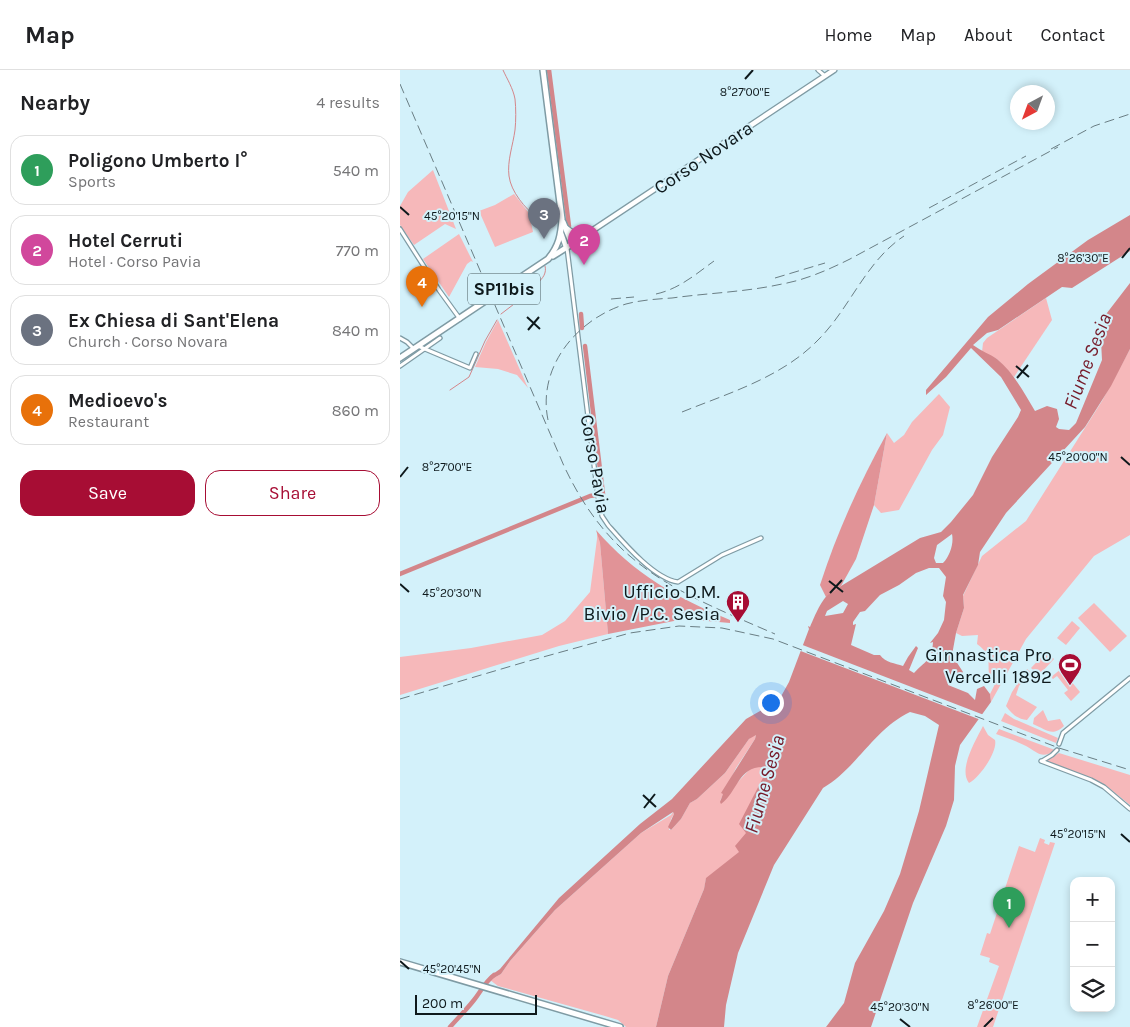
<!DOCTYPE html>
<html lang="en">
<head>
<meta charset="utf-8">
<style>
	body { margin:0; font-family:Karla,sans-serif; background:#f6f6f6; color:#202124 }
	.controls { position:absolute; right:15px; bottom:15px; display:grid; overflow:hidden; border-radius:10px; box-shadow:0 2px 8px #0003 }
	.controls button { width:45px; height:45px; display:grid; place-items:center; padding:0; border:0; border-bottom:1px solid #e0e0e0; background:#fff; color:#202124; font:25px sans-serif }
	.compass { position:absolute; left:610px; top:15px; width:45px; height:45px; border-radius:50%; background:#fff; box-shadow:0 2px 8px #0003; rotate:221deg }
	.scale { position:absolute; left:15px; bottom:12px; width:122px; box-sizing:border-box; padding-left:5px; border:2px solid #0e191c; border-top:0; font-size:14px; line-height:18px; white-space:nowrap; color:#0e191c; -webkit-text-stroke:4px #d3f1fa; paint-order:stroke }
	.you { position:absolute; left:370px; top:632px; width:18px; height:18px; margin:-12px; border:4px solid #fff; border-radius:50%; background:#1a73e8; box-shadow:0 0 0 8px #1a73e833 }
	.badge { display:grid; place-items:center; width:32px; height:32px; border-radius:50%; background:#a70d34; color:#fff; font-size:16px; font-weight:700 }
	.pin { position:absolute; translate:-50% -41px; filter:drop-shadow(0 1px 2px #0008) }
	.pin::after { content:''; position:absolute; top:26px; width:18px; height:15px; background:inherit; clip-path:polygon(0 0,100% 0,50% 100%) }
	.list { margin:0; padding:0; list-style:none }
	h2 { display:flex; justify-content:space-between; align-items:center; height:65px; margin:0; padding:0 20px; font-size:21px }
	h2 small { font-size:16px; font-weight:400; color:#757577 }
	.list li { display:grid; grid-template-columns:32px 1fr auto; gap:15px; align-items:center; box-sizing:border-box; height:70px; margin:0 10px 10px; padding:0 10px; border:1px solid #e0e0e0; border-radius:15px }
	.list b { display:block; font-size:19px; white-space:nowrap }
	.list p { margin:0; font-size:16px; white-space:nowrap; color:#757577 }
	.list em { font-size:16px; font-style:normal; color:#757577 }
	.actions { display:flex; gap:10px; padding:15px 20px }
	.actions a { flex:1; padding:11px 0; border:1px solid #a70d34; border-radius:15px; text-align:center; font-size:18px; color:#a70d34 }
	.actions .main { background:#a70d34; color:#fff }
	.icon { flex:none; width:28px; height:28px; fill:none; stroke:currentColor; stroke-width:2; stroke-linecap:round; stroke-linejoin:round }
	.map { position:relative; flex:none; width:730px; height:957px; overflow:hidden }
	header { display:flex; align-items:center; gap:30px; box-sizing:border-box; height:70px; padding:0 25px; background:#fff; border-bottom:1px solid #e0e0e0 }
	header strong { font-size:24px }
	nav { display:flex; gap:28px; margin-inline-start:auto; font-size:18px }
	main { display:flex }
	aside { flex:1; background:#fff }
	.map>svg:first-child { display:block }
</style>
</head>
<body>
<header>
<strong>Map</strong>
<nav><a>Home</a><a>Map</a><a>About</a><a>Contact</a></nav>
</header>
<main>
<aside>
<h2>Nearby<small>4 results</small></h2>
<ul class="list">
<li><span class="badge" style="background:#2e9e5b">1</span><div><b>Poligono Umberto I°</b><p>Sports</p></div><em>540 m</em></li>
<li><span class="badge" style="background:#d1479c">2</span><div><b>Hotel Cerruti</b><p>Hotel · Corso Pavia</p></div><em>770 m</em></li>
<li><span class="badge" style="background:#6b7280">3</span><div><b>Ex Chiesa di Sant'Elena</b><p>Church · Corso Novara</p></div><em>840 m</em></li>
<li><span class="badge" style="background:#e8710a">4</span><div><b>Medioevo's</b><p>Restaurant</p></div><em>860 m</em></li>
</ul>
<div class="actions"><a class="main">Save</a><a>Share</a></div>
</aside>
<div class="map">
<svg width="730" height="957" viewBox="0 0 730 957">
	<rect width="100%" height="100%" fill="#d3f1fa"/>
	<!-- green -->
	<g fill="#f6b8ba">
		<path d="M 33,100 L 56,159 L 45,154 L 14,175 L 0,155 L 0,136 L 8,122 Z"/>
		<path d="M 114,124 L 129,143 L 133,162 L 95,177 L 79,141 L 95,135 Z"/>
		<path d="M 59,164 L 73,192 L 71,191 L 67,194 L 49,227 L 23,189 Z"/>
		<path d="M 646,228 L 652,250 L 614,307 L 597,289 L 582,282 L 583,273 L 587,268 Z"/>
		<path d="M 98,250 L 128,318 L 117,305 L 98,299 L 75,297 L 86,272 Z"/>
		<path d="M 730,279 L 730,465 L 694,486 L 626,569 L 591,632 L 590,624 L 595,614 C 581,600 598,589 577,574 L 578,565 L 562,566 L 556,563 L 564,538 L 563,526 L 582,486 L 626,451 L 702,331 Z"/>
		<path d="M 539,324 L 550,337 L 543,365 L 532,380 L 499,440 L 481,443 L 474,435 L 487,363 L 494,373 L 504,365 L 512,352 Z"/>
		<path d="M 197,461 L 200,473 L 208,564 L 159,576 L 0,625 L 0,587 L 71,578 L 142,565 L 165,551 L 190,522 L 197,469 Z"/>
		<path d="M 694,533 L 727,566 L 710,582 L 678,548 Z"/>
		<path d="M 672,551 L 680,558 L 666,575 L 657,568 Z"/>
		<path d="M 646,582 L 654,589 L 639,605 L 631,598 Z"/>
		<path d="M 627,599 L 631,602 L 619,616 L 616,625 L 637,637 L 627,650 C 617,649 612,644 606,636 L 612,622 Z"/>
		<path d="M 661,599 L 680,622 L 671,631 L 664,623 L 668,620 L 657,606 L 653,609 L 651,607 Z"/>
		<path d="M 643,640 L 648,651 L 660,649 L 664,656 C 652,667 647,660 633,654 L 634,648 Z"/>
		<path d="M 605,643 L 614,649 L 658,668 L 656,673 L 601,651 Z"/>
		<path d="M 583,656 L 588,665 L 595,670 C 598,682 579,708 569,713 C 558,699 576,670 583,656 Z"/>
		<path d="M 599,659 L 655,680 C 642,690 637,682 626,676 C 617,671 606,668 596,664 Z"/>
		<path d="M 353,665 L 356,665 L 355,669 L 336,698 L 320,731 L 350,699 L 357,696 L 366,697 L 366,702 L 340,782 L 306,809 L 304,819 L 268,906 L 256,957 L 226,957 L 218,950 L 205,946 L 98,916 L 90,910 L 101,904 L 110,891 L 155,840 L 241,763 L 271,745 L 273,742 L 274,744 L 271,749 L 269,760 L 271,760 L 281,749 L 290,733 L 297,729 L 325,703 L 349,669 Z"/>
		<path d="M 659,683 L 730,705 L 730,735 L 709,718 L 694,709 L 645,691 Z"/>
		<path d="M 640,768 L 645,770 L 644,773 L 649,775 L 650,772 L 655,773 L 593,957 L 577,957 L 599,896 L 589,892 L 590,888 L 580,885 L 587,863 L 590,864 L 619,776 L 635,782 Z"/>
	</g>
	<!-- forest -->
	<g fill="#e19397">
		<path d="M 487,363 L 474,435 L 456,489 L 441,516 L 434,522 L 426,527 L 420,515 C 437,462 460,412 487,363 Z"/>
		<path d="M 196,460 C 234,504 277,528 330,550 L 330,553 L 284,549 L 208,564 L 200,473 Z"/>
	</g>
	<!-- water -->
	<path fill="#d3868a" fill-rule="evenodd" d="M 730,145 L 730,181 L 672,218 L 662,217 L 598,260 L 587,263 L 573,275 C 581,281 590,284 597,289 C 614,303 624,323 635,341 L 647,336 L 657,339 L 659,349 L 656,357 L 659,359 L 669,360 L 676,353 L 702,290 L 700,252 L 730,213 L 730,279 L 711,316 L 685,357 L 606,443 L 580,482 L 578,495 L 563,525 L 564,538 L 556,563 L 552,585 L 563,602 L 560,606 L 556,602 L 548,615 L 568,623 L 575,630 L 577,619 L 584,616 L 590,624 L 591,632 L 560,675 L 555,696 L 554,730 L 546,756 L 513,833 L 471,957 L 426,957 L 444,933 L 455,893 L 484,841 L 500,804 L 519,741 L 539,655 L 525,646 L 510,642 C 474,659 456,699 423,718 L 374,795 L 338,883 L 326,935 L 324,957 L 256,957 L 268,906 L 304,819 L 306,808 L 339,782 L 335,776 L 346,763 L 339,754 L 366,702 L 366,697 C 338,695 339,720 321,734 L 320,732 L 323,724 L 321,723 L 355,669 L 356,665 L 349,669 L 325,703 L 297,729 L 290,733 L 281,749 L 271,760 L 268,757 L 274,744 L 273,742 L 241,763 L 155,840 L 110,891 L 101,904 L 92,909 L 90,906 L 100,899 L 159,828 L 240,754 L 272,729 L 346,649 L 379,630 L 389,612 L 409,559 L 408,556 L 410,557 C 413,550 421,530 428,525 C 432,522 437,520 441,516 L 520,468 L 541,462 L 551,452 L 573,425 L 592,387 L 618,347 L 621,340 L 601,307 L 571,278 L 546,307 L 526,325 L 526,320 L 588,247 L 628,214 L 688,170 ZM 552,464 C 554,473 550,486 543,493 L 536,493 L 534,488 L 537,475 ZM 529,498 L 539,498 L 546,507 L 543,526 L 546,532 L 544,550 L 538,563 L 530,573 L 533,572 C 532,591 525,591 514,603 L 509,600 L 518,578 L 516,576 L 508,587 L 503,596 C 495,593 486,593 480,585 L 474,585 L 451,575 L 456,554 L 453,555 L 453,552 L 460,542 L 465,541 L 480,525 L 499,515 L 516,503 ZM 443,531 L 448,534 L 443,543 L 425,546 L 427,541 Z"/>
	<!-- pier -->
	<path fill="#d3f1fa" d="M 400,574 L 584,645 L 581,650 L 398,580 Z"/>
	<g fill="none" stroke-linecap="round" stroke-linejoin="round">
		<!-- stream -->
		<g stroke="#d3868a" stroke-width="1">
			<path d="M 103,0 C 107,9 113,18 115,29 C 116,38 116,51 115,60 C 113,75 107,91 109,106 C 111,122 125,138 137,148"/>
			<path d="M 101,244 L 118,231 L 120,224 C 129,218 149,210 145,196"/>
			<path d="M 50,320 L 69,307 L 85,271 L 97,250"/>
		</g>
		<!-- canal -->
		<g stroke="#d3868a" stroke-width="4.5">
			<path d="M 149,0 L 169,156"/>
			<path d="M 181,244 L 182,258"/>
			<path d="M 0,504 L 190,426 L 203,424 L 185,276"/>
			<path d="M 50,957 C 58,948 67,939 74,930 C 81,921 85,912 94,905"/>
		</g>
		<!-- street casing -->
		<g stroke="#7f9ba4" stroke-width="5.5">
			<g id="street">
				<path d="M 418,0 L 425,6"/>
				<path d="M 0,159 L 39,220 L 60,249"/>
				<path d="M 167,178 L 198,427 L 202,446 L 208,455 C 223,472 254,509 278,512 L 322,485 L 361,468"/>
				<path d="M 0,268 L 7,272 L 14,279"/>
				<path d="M 18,276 L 70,298 L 76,284"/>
				<path d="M 0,296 L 40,268"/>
				<path d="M 659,674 L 663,663 L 730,608"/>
				<path d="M 641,691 L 691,710 L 704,717 L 730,739"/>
				<path d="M 642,691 L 652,685 L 657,680"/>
			</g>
		</g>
		<!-- secondary casing -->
		<g stroke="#7f9ba4" stroke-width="7">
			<g id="secondary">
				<path d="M 165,157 L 173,163 L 184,163"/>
				<path d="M 161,163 L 166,177"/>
				<path d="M 172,174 L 434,0"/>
			</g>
		</g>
		<!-- primary casing -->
		<g stroke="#7f9ba4" stroke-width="8">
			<g id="primary">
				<path d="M 153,186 L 172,174 L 163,152"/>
				<path d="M 0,288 L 148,189 C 159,176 161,165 162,149 L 143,0"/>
				<path d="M 0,892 L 220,957"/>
			</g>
		</g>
		<!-- street -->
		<use href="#street" stroke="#fff" stroke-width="3"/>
		<!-- secondary -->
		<use href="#secondary" stroke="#fff" stroke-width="4.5"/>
		<!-- primary -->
		<use href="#primary" stroke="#fff" stroke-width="5"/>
		<!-- rail -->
		<g stroke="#6a7e84" stroke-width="1" stroke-dasharray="10 5" stroke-linecap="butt">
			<path d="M 0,14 L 164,396 C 212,498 278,522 375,564"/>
			<path d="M 651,79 L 694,56 L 730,44"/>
			<path d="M 529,138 L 626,86"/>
			<path d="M 375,208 L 425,193"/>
			<path d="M 256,224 C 279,219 296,204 314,191"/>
			<path d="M 211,229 L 234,227"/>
			<path d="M 282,342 C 329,323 383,307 419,269 C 450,238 466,191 504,166"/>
			<path d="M 148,350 C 137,297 177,249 226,234 C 241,230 257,229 272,228 C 308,223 346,222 382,214 C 405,210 428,200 450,189 L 658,77"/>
			<path d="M 0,629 L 125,592 L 230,563 L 279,556 L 322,558 L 373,569 L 659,678 L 730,700"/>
		</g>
	</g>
	<!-- ticks -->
	<path fill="none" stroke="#0e191c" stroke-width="2" d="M 345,9 L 353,0M 0,137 L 9,145M 722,188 L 730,178M 127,247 L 140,259M 128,260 L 139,247M 616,296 L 629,307M 617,308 L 628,295M 721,387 L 730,395M 0,407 L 8,397M 429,511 L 443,522M 0,514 L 9,522M 430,523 L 442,510M 243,725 L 256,737M 244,738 L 255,724M 721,764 L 730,772M 0,891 L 9,899M 500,949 L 510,957M 584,957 L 593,948"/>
	<!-- icons -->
	<defs>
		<g id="building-pin" transform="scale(1.25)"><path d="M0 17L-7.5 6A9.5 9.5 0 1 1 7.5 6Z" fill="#a70d34" stroke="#d3f1fa"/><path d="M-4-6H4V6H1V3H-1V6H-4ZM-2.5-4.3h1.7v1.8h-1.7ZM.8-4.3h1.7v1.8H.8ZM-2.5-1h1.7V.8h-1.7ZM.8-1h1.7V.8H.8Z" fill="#fff"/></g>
		<g id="stadium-pin" transform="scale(1.25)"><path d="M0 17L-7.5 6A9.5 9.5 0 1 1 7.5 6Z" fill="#a70d34" stroke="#d3f1fa"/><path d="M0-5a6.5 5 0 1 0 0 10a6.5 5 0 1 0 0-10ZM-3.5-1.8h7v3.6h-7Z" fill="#fff"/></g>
	</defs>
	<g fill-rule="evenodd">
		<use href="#building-pin" x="338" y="532"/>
		<use href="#stadium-pin" x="670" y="595"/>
	</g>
	<g text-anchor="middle" stroke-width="4" stroke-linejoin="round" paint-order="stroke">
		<!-- shield labels -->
		<rect fill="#d3f1fa" stroke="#495a5f" stroke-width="1" x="68" y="203.5" width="72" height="31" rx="4"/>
		<g font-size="18" font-weight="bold" fill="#0e191c">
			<text x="104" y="225">SP11bis</text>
		</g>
		<!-- street labels -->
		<g font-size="19" fill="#0e191c" stroke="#d3f1fa">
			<text transform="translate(303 87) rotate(-34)" y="7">Corso Novara</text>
			<text transform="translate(196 394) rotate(80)" y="7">Corso Pavia</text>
		</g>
		<!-- poi labels -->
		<g font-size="19" fill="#0e191c" stroke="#d3f1fa" text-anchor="end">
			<text x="320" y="528">Ufficio D.M.<tspan x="320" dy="22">Bivio /P.C. Sesia</tspan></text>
			<text x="652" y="591">Ginnastica Pro<tspan x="652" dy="22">Vercelli 1892</tspan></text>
		</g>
		<!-- water labels -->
		<g font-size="20" font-style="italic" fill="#761b2a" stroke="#d3f1fa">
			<text transform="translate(687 291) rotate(-69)" y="7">Fiume Sesia</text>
			<text transform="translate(364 714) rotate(-74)" y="7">Fiume Sesia</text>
		</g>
	</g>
	<g font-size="12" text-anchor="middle" fill="#0e191c" stroke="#d3f1fa" stroke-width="4" stroke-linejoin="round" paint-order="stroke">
		<text x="345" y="26">8°27'00"E</text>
		<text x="52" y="150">45°20'15"N</text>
		<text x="683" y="192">8°26'30"E</text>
		<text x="678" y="391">45°20'00"N</text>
		<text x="47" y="401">8°27'00"E</text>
		<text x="52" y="527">45°20'30"N</text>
		<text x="678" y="768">45°20'15"N</text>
		<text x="52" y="903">45°20'45"N</text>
		<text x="593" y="939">8°26'00"E</text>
		<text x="500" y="941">45°20'30"N</text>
	</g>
</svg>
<div class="controls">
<button>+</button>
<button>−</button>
<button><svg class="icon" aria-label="layers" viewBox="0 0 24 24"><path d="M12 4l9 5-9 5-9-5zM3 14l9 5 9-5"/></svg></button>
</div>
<svg class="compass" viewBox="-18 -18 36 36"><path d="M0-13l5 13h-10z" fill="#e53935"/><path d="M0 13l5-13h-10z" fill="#757577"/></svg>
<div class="scale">200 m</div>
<div class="you"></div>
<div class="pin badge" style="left:609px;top:858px;background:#2e9e5b">1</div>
<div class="pin badge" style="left:184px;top:195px;background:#d1479c">2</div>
<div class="pin badge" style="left:144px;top:169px;background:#6b7280">3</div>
<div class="pin badge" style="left:22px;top:237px;background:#e8710a">4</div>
</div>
</main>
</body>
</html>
